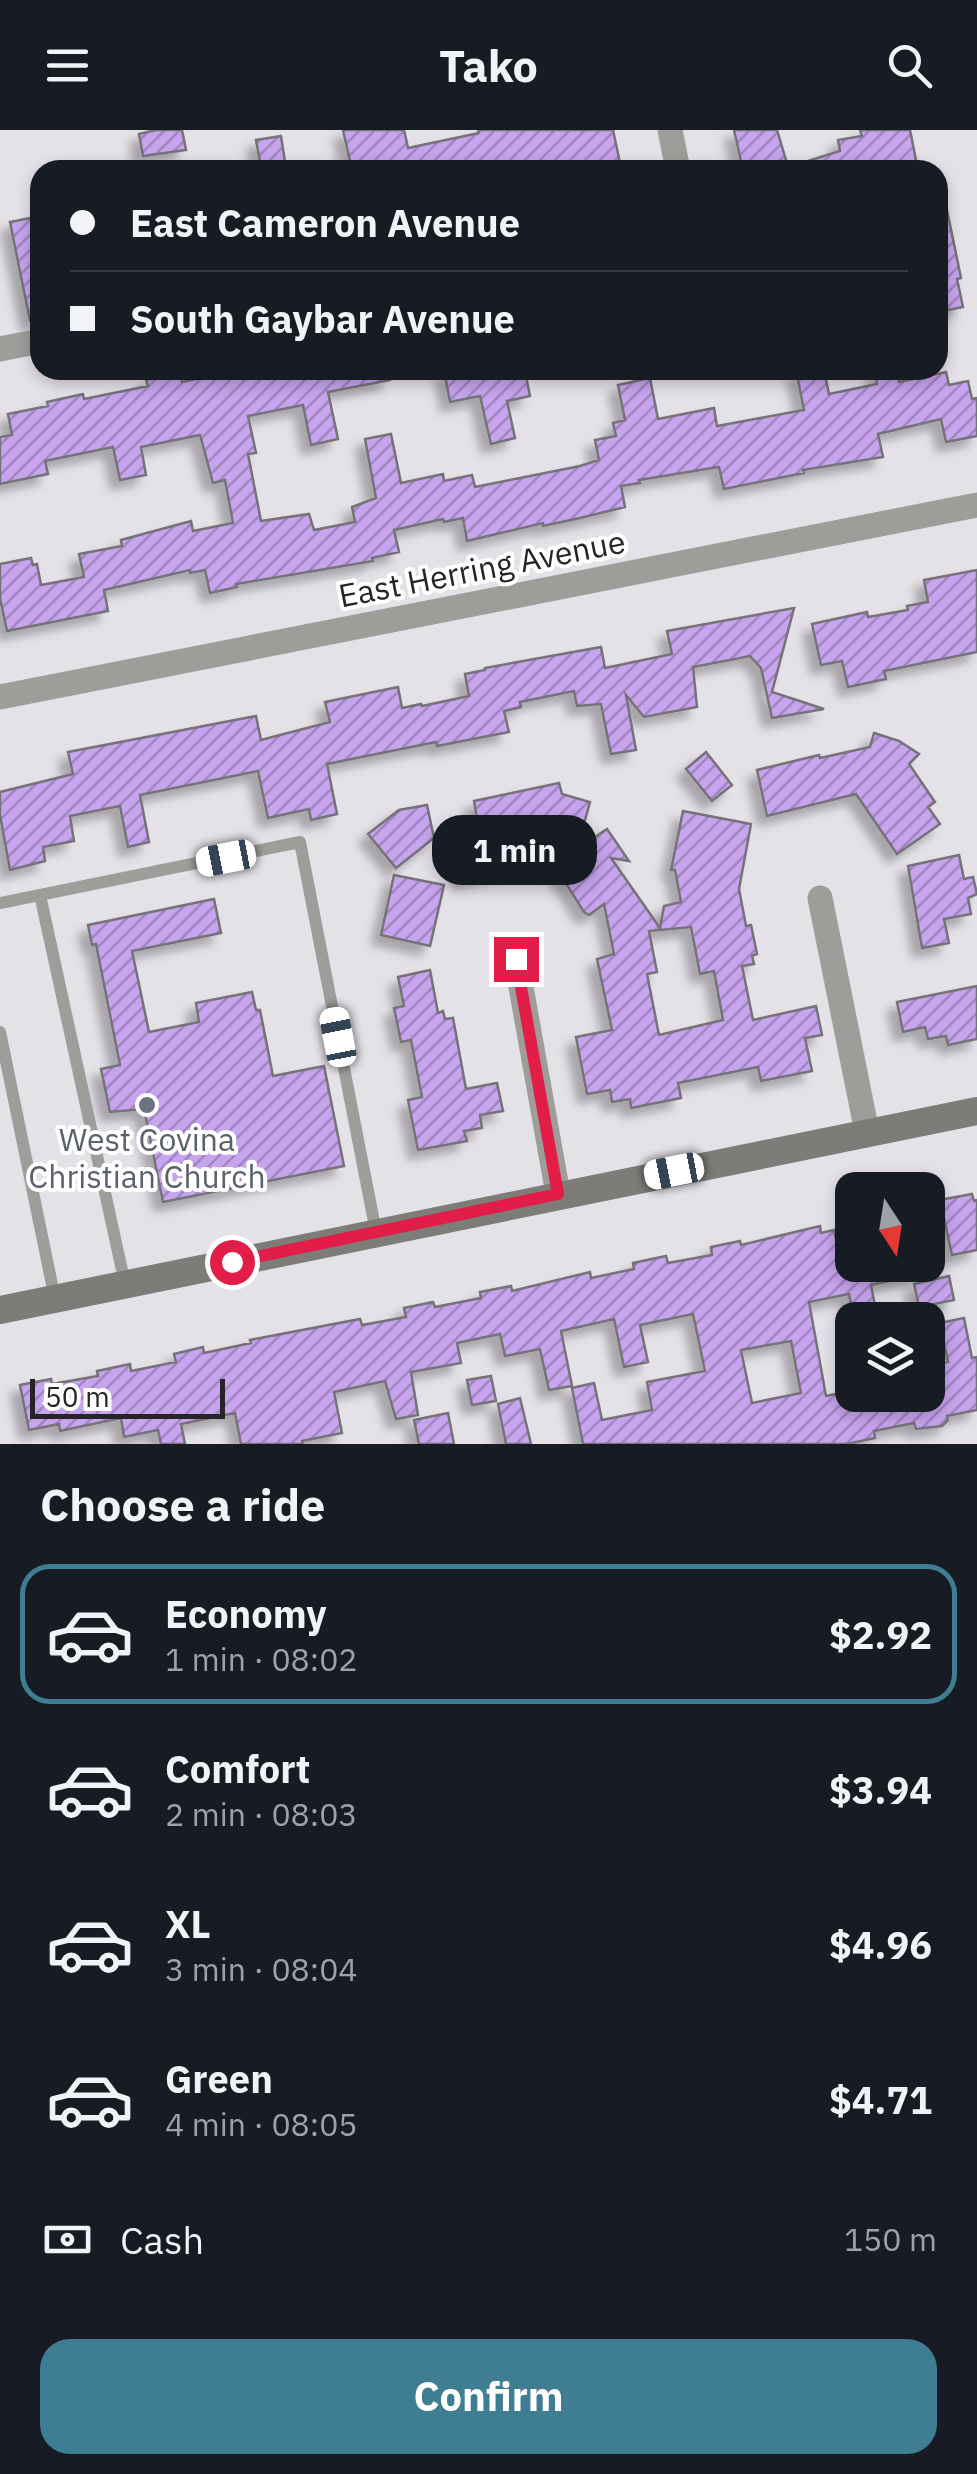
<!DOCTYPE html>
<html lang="en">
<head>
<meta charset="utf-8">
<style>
	body { margin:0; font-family:"IBM Plex Sans",sans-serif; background:#242831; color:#f1f3f6; height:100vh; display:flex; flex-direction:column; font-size:38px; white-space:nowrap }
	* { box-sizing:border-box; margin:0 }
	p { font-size:32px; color:#9ea1a6 }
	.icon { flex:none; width:55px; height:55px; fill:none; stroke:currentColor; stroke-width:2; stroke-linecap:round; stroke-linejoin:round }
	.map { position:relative; height:1314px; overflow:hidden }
	.side { display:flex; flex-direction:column; background:#171b24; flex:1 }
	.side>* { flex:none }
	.banner { position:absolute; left:30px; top:30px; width:918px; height:220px; border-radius:30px; box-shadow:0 5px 15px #0003; display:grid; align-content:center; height:220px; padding:0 40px; background:#171b24 }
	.needle { width:65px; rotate:168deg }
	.fabs { position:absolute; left:835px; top:1042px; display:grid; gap:20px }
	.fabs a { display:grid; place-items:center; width:110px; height:110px; border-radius:20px; background:#171b24; box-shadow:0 5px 15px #0003; font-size:50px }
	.scale { position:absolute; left:30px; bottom:25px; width:195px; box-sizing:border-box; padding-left:10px; border:5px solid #262427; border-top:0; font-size:28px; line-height:35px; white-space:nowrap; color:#262427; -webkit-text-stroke:8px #fff; paint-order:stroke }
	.end { position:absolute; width:45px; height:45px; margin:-22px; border:12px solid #e11d48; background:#fff; box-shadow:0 0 0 5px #fff }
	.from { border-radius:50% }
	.bubble { position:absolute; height:70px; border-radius:30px; background:#171b24; box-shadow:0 5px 15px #0003; font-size:32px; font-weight:800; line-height:70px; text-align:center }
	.car { position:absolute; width:30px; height:60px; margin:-30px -15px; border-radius:12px; box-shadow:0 0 8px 2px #0007; background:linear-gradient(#fff 24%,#345 0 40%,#fff 0 76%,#345 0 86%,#fff 0) }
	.banner b { display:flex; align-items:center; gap:35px; height:95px; font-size:38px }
	.banner b+b { border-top:2px solid #363941 }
	.banner i { width:25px; height:25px; background:#f1f3f6 }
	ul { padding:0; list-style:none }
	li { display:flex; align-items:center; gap:30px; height:140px; margin:0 20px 15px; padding:0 20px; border:5px solid transparent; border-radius:30px }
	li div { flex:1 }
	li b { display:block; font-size:38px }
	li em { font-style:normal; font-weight:800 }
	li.current { border-color:#3f7e92 }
	li>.icon { width:90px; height:90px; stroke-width:1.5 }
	h2 { padding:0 40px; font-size:45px; line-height:120px }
	.pay { display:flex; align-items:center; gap:25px; height:110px; padding:0 40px; font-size:38px }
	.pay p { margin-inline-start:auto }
	.primary-button { display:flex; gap:20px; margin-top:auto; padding:20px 40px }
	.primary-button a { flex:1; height:115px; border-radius:30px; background:#3f7e92; color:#fff; font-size:40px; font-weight:800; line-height:115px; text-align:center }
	header { display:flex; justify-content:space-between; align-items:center; height:130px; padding:0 40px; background:#171b24; font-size:45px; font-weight:800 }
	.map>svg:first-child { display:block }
	.building { fill:url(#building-hatch); stroke:#747278; stroke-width:2.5; fill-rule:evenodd; filter:url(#shadow) }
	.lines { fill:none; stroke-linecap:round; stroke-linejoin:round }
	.service { stroke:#9e9d9a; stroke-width:12 }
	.minor { stroke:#9e9d9a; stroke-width:25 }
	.secondary { stroke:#7d7c78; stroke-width:28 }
	.route { stroke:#e11d48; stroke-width:12 }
	.worship-dot { fill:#6b7280; stroke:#fff; stroke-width:4 }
	.labels { text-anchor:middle; stroke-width:8; stroke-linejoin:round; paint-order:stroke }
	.street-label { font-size:32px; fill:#262427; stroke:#fff }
	.worship-label { font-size:32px; fill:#5b616d; stroke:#fff }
</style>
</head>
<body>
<header><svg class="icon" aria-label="menu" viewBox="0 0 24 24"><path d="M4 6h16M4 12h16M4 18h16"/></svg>Tako<svg class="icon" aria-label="search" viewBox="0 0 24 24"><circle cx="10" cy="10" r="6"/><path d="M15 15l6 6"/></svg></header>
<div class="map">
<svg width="977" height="1314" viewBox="0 0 977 1314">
	<defs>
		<pattern id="building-hatch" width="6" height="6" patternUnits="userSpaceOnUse" patternTransform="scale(2.5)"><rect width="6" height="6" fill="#c7a4ee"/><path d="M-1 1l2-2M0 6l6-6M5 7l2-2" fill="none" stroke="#a185c1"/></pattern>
		<filter id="shadow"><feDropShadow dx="-9" dy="9" stdDeviation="5" flood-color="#0004"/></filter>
	</defs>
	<rect width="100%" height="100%" fill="#e4e1e7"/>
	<!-- building -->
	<g class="building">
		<polygon points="156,0 182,0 186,20 143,26 139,4"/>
		<polygon points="343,0 404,0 408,18 479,3 478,0 613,0 620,33 588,40 352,40"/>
		<polygon points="734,0 777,0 789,40 743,40"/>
		<polygon points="860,0 910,0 918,40 796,40 795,35 840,21 838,10 862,6"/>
		<polygon points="281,6 285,32 261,37 256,10"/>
		<polygon points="947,80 961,148 957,149 963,177 938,182 938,81"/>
		<polygon points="40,86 40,190 30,191 10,92"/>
		<polygon points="240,240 389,240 390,250 328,262 338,309 311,315 303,275 248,286 256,323 248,324 261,391 309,384 314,400 355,392 352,377 376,368 365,309 391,304 401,353 443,344 444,351 472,345 475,357 580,336 599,330 595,310 616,306 613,293 625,290 618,255 650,248 658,289 714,278 717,296 804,280 796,240 824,240 829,264 877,254 875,240 897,240 899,252 946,242 949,255 968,251 972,269 977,268 977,306 946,312 941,289 878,304 883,327 803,340 804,343 724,359 719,337 639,350 640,353 621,356 625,377 580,388 543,396 543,393 467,411 463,388 444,392 443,389 394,400 399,422 372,428 373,431 236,454 237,457 210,463 205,440 190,443 190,440 104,460 108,481 7,501 0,468 0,434 31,428 33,435 37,434 41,455 84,447 79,424 122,416 121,410 191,391 193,401 233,393 225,350 213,353 200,305 141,317 146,345 120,350 113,317 45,331 48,344 0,354 0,307 12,305 8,284 48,276 47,272 83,264 84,269 148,256 146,250 180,242 182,252"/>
		<polygon points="444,240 492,240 493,247 525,241 530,266 507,271 515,308 491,314 480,266 450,272"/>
		<polygon points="977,440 977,522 884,541 886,549 848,557 842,531 821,535 812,494 867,482 868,487 908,480 907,476 928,472 924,450"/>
		<polygon points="794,478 772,562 824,579 772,588 761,538 750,526 693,537 697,577 644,587 626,565 636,620 611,624 601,574 577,576 574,561 520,572 521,577 504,581 509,602 437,616 436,612 327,634 337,684 311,690 309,679 268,688 258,641 140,665 149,712 128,717 120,676 70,686 74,711 43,717 45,731 10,740 0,685 0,662 73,644 68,622 256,586 261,610 330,592 325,572 398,557 402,578 421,574 422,576 469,566 465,544 485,540 485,538 601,517 605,538 672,524 667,501"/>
		<polygon points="874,603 899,611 919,624 909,634 935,672 928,677 940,694 897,724 856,664 767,686 757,640 819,625 820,628 870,617"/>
		<polygon points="706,622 732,655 712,671 686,639"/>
		<path d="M559 653 562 664 590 672 577 719 607 699 629 731 611 728 660 798 664 776 681 772 675 740H671L683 681 751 694 739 759 746 796 751 795 757 824 752 826 754 834 742 836 753 890 816 876 822 905 805 908 812 941 761 951 758 937 678 953 681 968 631 978 630 969 612 972 610 960 587 964 576 907 612 900 597 829 614 824 604 774 589 785 584 782 550 728 462 750 451 705 478 695 474 671ZM691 797 700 844 714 841 723 890 659 905 647 844 657 842 649 801Z"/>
		<polygon points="427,675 434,708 396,738 368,704 399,680"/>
		<polygon points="959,725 964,749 973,747 977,764 968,768 971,784 944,789 949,813 922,818 908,736"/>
		<polygon points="394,745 444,755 430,816 381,805"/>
		<polygon points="214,769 221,803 132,821 149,902 199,892 196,873 252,862 256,880 260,880 273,946 324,936 344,1036 163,1072 144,979 110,982 101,939 120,935 96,814 92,815 88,795"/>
		<polygon points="430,840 438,883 443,881 445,889 453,888 466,959 497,953 503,981 480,985 482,998 464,1001 467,1011 418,1020 408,970 422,967 411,910 401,912 394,878 404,876 398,847"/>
		<polygon points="977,856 977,909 948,915 946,906 928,909 925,897 903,902 897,872"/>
		<polygon points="972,1064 974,1071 977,1070 977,1120 952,1125 940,1070"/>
		<path d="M820 1096 821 1103 834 1100 841 1135H920L921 1144 871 1155 877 1186 854 1190 849 1164 809 1172 826 1266 849 1261V1265H928V1236L948 1232 940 1193 964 1188 972 1228 977 1227V1280L947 1286 948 1290 942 1296 916 1299 914 1293 874 1301 875 1308 847 1314H583L572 1258 594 1253 602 1290 652 1280 647 1252 705 1241 693 1184 640 1195 648 1232 624 1237 614 1189 561 1201 572 1256 549 1260 540 1219 505 1226 500 1204 457 1213 461 1233 411 1242 418 1285 396 1289 385 1251 334 1262 342 1303 302 1311 303 1314H241L235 1283 181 1294 185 1314H161L158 1300 124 1307 121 1288 60 1301 59 1294 29 1300 20 1255 51 1249 52 1254 98 1246 97 1241 130 1234 131 1241 176 1232 174 1224 203 1217 204 1223 251 1213 250 1210 360 1189 362 1195 406 1187 404 1178 433 1172 435 1177 481 1168 480 1162 511 1156 512 1161 590 1142 591 1148 634 1139 633 1133 666 1126 668 1133 712 1125 711 1117 740 1111 741 1115ZM791 1211 801 1263 752 1273 741 1220Z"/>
		<polygon points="949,1146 954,1170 919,1177 914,1154"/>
		<polygon points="491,1246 496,1271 472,1275 467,1250"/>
		<polygon points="520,1268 531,1314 506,1314 498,1274"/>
		<polygon points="448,1283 454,1314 419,1314 414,1290"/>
	</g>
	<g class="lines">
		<!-- service -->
		<g class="service">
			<polyline points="40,765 125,1154"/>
			<polyline points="0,773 300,712 376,1102"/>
			<polyline points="0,902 55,1169"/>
		</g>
		<!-- minor -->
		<g class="minor">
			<polyline points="670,0 678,40"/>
			<polyline points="0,219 40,211"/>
			<polyline points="0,567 977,375"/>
			<polyline points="820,768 867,1002"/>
			<polyline points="516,829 558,1064"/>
		</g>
		<!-- secondary -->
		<polyline class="secondary" points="0,1180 977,981"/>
	</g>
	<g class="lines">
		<!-- route -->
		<polyline class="route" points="232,1132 558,1064 516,829"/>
	</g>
	<!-- markers -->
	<circle class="worship-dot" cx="147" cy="975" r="10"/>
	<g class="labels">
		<!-- street labels -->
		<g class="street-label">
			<text transform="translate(482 439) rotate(-11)" y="11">East Herring Avenue</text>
		</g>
		<!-- worship labels -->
		<g class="worship-label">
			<text x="147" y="1021">West Covina<tspan x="147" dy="37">Christian Church</tspan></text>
		</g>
	</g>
</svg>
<div class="fabs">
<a><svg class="needle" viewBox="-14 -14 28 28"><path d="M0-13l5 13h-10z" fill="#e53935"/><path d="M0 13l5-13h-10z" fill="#9ea1a6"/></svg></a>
<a><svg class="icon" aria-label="layers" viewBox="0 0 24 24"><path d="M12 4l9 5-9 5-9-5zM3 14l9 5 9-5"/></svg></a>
</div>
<div class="scale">50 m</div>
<i class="end from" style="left:232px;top:1132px"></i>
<i class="end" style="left:516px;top:829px"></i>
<div class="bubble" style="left:432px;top:685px;width:165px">1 min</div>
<i class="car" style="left:226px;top:728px;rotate:259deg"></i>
<i class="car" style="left:338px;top:907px;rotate:349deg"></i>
<i class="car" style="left:674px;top:1041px;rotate:259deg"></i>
<div class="banner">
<b><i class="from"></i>East Cameron Avenue</b>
<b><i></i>South Gaybar Avenue</b>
</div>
</div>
<section class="side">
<h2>Choose a ride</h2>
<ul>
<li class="current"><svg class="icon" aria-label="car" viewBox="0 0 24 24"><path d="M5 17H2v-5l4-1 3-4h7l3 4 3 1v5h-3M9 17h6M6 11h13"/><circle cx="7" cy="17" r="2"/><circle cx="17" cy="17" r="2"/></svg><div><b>Economy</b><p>1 min · 08:02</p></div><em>$2.92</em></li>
<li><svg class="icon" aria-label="car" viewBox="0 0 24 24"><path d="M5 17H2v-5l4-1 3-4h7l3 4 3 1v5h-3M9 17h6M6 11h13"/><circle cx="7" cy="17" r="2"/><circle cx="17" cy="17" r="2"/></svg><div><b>Comfort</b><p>2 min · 08:03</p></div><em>$3.94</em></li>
<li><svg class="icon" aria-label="car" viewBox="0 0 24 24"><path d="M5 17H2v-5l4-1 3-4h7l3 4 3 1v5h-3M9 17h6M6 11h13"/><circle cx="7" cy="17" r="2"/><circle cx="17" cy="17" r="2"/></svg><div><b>XL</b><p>3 min · 08:04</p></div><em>$4.96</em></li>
<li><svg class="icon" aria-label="car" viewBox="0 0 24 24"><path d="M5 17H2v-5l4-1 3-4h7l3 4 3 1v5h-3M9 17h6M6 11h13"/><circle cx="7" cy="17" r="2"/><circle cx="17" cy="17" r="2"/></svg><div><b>Green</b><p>4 min · 08:05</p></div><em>$4.71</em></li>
</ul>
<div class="pay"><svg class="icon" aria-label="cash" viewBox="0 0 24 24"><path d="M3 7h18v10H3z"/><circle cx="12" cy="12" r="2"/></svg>Cash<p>150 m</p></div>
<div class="primary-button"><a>Confirm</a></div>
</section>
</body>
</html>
